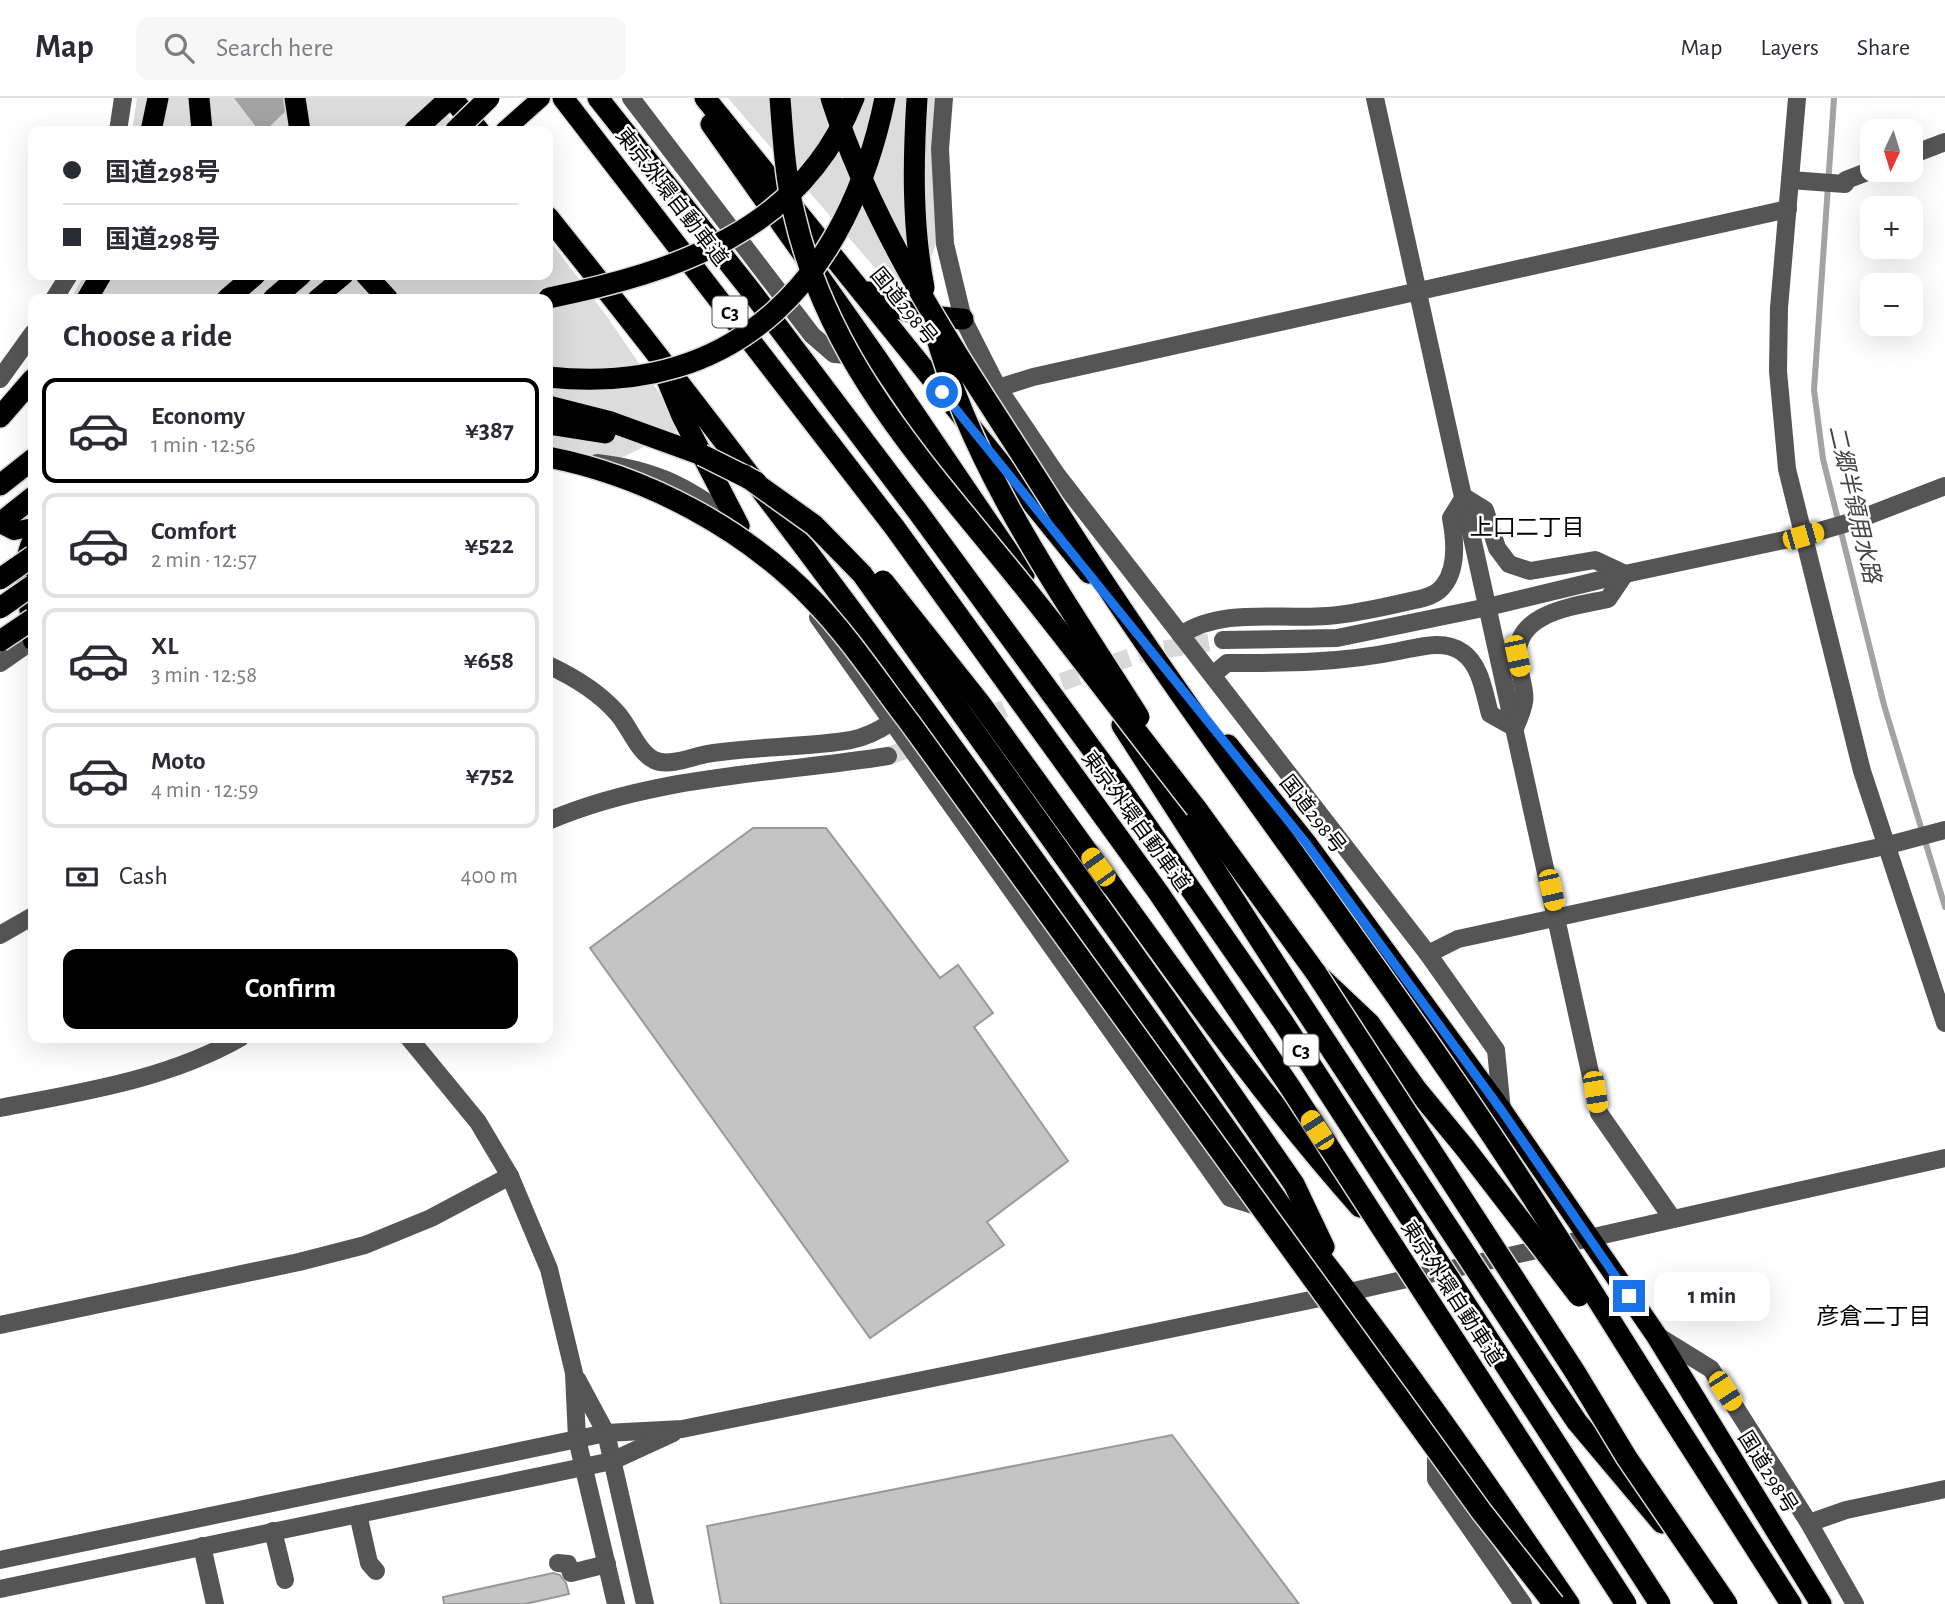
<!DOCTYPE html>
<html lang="en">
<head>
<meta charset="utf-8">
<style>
	body { margin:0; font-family:"Alegreya Sans","Noto Sans JP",sans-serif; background:#f7f7f7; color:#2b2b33; height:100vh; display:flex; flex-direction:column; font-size:26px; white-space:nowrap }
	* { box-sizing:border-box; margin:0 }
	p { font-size:23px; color:#7c7c81 }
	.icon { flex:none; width:38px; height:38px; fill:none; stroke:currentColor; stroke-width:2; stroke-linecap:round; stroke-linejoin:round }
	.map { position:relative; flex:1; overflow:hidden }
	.sheet { position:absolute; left:28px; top:196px; width:525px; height:749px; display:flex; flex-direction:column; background:#fff; border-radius:14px; box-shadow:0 7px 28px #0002 }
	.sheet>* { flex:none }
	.hud { position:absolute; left:28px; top:28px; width:525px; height:154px; border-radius:14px; box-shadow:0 7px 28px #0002; display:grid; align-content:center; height:154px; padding:0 35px; background:#fff }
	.needle { width:46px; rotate:184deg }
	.controls { position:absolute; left:1860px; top:21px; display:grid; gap:14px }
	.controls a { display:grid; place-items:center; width:63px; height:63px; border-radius:14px; background:#fff; box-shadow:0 7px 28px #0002; font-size:35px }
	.end { position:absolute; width:32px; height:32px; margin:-16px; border:9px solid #1a73e8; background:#fff; box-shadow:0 0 0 4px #fff }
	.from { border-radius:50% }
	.bubble { position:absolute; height:49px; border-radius:14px; background:#fff; box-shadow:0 7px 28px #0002; font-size:23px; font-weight:700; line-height:49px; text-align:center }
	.car { position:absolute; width:21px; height:42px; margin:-21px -10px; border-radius:9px; box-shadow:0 0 5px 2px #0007; background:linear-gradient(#f5c518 24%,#345 0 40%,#f5c518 0 76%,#345 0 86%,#f5c518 0) }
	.hud b { display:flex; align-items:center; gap:24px; height:66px; font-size:26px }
	.hud b+b { border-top:2px solid #e1e1e2 }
	.hud i { width:18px; height:18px; background:#2b2b33 }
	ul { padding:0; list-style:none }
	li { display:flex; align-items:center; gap:21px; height:105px; margin:0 14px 10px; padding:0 21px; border:4px solid #e1e1e2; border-radius:14px }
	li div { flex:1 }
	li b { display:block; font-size:26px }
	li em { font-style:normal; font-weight:700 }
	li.current { border-color:#000 }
	li>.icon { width:63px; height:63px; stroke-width:1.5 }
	h2 { padding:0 35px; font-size:32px; line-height:84px }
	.pay { display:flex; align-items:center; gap:18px; height:77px; padding:0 35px; font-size:26px }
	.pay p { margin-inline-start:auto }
	.action { display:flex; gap:14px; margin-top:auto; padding:14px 35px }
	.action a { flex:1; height:80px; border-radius:14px; background:#000; color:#fff; font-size:28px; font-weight:700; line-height:80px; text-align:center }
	header { display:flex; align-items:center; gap:42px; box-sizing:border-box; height:98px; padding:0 35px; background:#fff; border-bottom:2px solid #e1e1e2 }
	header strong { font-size:33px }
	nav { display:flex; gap:38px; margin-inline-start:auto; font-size:24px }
	.search { width:490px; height:63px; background:#f7f7f7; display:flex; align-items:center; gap:18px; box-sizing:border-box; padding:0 24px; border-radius:14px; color:#7c7c81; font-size:26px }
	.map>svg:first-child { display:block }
	.green { fill:#dcdcdc }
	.water { fill:#a3a3a3 }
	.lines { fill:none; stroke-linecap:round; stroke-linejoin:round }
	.stream { stroke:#a3a3a3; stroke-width:6 }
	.building { fill:#c4c4c4; stroke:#999; stroke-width:2 }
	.minor-tunnel { stroke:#d9d9d9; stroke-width:18; stroke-dasharray:18 9; stroke-linecap:butt }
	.major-casing { stroke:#dbdbdb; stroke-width:21 }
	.highway-casing { stroke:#dbdbdb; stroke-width:24 }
	.minor { stroke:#555; stroke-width:18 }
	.major { stroke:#000; stroke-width:18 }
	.highway { stroke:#000; stroke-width:21 }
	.highway-bridge-casing { stroke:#dbdbdb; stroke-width:24; stroke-linecap:butt }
	.highway-bridge { stroke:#000; stroke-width:21 }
	.route { stroke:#1a73e8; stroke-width:9 }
	.labels { text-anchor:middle; stroke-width:5; stroke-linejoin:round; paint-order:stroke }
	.shield { fill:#fff; stroke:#4c4c4c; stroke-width:2 }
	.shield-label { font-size:19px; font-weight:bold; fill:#000 }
	.street-label { font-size:21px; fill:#000; stroke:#fff }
	.water-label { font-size:23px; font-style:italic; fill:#444; stroke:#fff }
	.neighbourhood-label { font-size:23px; fill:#000; stroke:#fff }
</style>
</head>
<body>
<header>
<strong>Map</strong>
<div class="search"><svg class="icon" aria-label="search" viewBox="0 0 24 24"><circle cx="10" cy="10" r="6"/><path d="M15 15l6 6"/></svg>Search here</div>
<nav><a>Map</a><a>Layers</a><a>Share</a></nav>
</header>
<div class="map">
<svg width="1945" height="1506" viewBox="0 0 1945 1506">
	<rect width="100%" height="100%" fill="#fff"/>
	<!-- green -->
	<g class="green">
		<polygon points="137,0 234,0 259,33 132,33"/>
		<polygon points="291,0 433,0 461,33 265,33 292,7"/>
		<polygon points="728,0 938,0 937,143 916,199 875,170"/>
		<polygon points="548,140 608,220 683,330 617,362 548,361 548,201 71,201 84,177 548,177"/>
	</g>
	<!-- water -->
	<polygon class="water" points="234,0 291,0 292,7 265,33 259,33"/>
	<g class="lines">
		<!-- stream -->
		<polyline class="stream" points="1834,0 1814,292 1823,361 1884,607 1945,809"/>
	</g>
	<!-- building -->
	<g class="building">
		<polygon points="753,730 826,730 940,880 958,867 993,915 974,929 1068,1063 987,1124 1004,1147 870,1240 590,850"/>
		<polygon points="1172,1337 1299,1506 721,1506 707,1428"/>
		<polygon points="553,1475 560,1477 566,1485 569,1496 525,1506 444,1506 443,1499"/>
	</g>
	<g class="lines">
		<!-- minor-tunnel -->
		<polyline class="minor-tunnel" points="888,658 952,635 1059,585 1142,555 1223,542"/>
		<!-- major casing -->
		<g class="major-casing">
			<g id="major">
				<polyline points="504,33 541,0"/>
				<polyline points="316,201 345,177"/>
				<polyline points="0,426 14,433 33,429"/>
				<path d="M32 543C31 507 15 472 33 439"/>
			</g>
		</g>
		<!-- highway casing -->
		<g class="highway-casing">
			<g id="highway">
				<polyline points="199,0 202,33"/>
				<polyline points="295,0 300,33"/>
				<polyline points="452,0 479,33"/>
				<polyline points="563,0 895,430"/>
				<polyline points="598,0 751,193 918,414"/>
				<polyline points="705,0 1089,475"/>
				<polyline points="711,26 876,259 1024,477"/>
				<polyline points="151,33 158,0"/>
				<polyline points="414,33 450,0"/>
				<path d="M548 119C808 442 1049 780 1289 1119 1389 1244 1479 1374 1569 1506"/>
				<polyline points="366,177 388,201"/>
				<path d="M869 194C897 217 929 218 963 221"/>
				<polyline points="87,201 101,177"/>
				<polyline points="227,201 255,177"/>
				<polyline points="666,279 682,318 739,428"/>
				<polyline points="548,308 611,324 702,357"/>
				<polyline points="0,319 33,281"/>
				<polyline points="548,326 605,335"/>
				<polyline points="0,387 33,361"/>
				<polyline points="0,425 33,399"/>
				<polyline points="1122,627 1294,895"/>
				<polyline points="1228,647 1306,745 1502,1013 1656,1237 1821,1506"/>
				<polyline points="1196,710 1316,875 1370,926 1417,992 1465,1050"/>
				<path d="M1113 789C1192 898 1270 1008 1360 1109"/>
				<polyline points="1165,900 1294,1086 1324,1149"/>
				<polyline points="1554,1290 1577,1324 1662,1425"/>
				<polyline points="1653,1290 1791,1506"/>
			</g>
		</g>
		<!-- minor -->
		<g class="minor">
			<polyline points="631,0 812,237 834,256 861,258"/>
			<polyline points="944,0 940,51 945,146 963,221 998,290 1057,377 1428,856 1496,952 1502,1013"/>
			<polyline points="1375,0 1599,1015 1672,1120"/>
			<polyline points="1797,0 1779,210 1778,273 1787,371 1862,673 1945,925"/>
			<polyline points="118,33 123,0"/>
			<polyline points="1911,57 1945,44"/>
			<polyline points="1790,82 1845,86"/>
			<polyline points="1846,82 1872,72"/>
			<polyline points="54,201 69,177"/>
			<polyline points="0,281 33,235"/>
			<polyline points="998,290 1033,279 1788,111"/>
			<path d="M597 365C657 372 691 390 738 427"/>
			<polyline points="818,519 1230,1100 1266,1111"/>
			<path d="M1181 537C1221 509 1281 522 1327 518 1353 516 1380 510 1406 504 1419 501 1436 499 1444 487 1458 469 1455 441 1451 420L1464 399 1485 412 1497 450 1509 466 1530 473 1595 462 1625 476 1608 501C1576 508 1512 514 1518 562 1523 598 1531 594 1515 630L1490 616C1484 595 1481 567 1462 554 1444 541 1419 549 1399 553 1341 565 1286 565 1227 565L1214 576"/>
			<polyline points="1223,542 1337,540 1488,509 1625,476 1803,438 1854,423 1945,388"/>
			<polyline points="0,565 33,542"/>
			<path d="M548 567C574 579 599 594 618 616 630 630 638 654 654 662 669 669 691 659 707 656 754 648 803 650 851 642 866 639 878 633 890 625"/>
			<path d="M548 723C655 677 775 676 888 658"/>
			<polyline points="0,837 33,818"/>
			<polyline points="1428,856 1458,841 1885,748 1945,732"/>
			<polyline points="409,940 478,1024 510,1078 549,1171 574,1275 577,1341 616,1506"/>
			<path d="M0 1010C81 994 166 982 240 940"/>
			<polyline points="0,1227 299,1164 365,1147 431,1120 510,1078"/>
			<polyline points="1656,1237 1711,1271 1809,1425 1855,1506"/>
			<polyline points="577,1281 606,1335 645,1506"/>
			<polyline points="1443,1346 1436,1361 1436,1381 1523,1506"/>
			<polyline points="358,1416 369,1465 376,1473"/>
			<polyline points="1809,1425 1846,1412 1945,1391"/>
			<polyline points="273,1433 285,1482"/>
			<polyline points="202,1448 215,1506"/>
			<polyline points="0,1462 606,1335 682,1331 972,1272 1349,1194 1945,1060"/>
			<polyline points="558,1465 568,1466 571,1475 607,1466"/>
			<polyline points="0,1491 612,1363 673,1335"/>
		</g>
		<!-- major -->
		<use href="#major" class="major"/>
		<!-- highway -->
		<use href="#highway" class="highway"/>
		<!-- highway-bridge casing -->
		<g class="highway-bridge-casing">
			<g id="highway-bridge">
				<path d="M780 0C783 39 785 77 794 115 828 266 927 368 1021 485 1081 559 1137 635 1196 710"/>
				<path d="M831 0C878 146 967 270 1048 398 1171 594 1313 776 1444 967 1517 1072 1585 1182 1653 1290"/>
				<path d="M917 0C913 64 912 127 924 190"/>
				<polyline points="455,33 489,0"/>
				<path d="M549 200C676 174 803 132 854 0"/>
				<polyline points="273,201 301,177"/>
				<path d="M935 234C974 375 1062 497 1139 619"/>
				<path d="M548 279C740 300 849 176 885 0"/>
				<polyline points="702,357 756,384"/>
				<path d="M548 359C646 378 746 431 815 504 850 540 879 585 910 625L1481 1413 1554 1506"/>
				<polyline points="744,377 814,427 862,476 1165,900"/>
				<polyline points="918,414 1119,688 1283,924 1660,1506"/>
				<polyline points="895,430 1158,794 1290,989 1626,1506"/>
				<polyline points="0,481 33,458"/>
				<polyline points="883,483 980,605 1113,789"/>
				<polyline points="0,510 33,487"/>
				<polyline points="0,543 33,521"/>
				<polyline points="1316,875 1575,1274 1627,1360 1727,1506"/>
				<polyline points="1294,895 1554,1290"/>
				<polyline points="1465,1050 1579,1198"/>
			</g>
		</g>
		<!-- highway-bridge -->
		<use href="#highway-bridge" class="highway-bridge"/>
	</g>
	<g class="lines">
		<!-- route -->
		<polyline class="route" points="942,294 1306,745 1502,1013 1629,1198"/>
	</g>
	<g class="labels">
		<!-- shield labels -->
		<g class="shield">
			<rect x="712.5" y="198.5" width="35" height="31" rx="5"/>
			<rect x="1283.5" y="936.5" width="35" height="31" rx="5"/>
		</g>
		<g class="shield-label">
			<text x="730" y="221">C3</text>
			<text x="1301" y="959">C3</text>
		</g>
		<!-- street labels -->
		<g class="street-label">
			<text transform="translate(672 99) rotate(52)" y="7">東京外環自動車道</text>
			<text transform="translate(904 208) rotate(51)" y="7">国道298号</text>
			<text transform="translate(1313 716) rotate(52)" y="7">国道298号</text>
			<text transform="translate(1136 723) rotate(54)" y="7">東京外環自動車道</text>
			<text transform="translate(1452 1195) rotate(57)" y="7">東京外環自動車道</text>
			<text transform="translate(1768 1374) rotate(58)" y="7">国道298号</text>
		</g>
		<!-- water labels -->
		<g class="water-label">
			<text transform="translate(1855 406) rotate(77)" y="8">二郷半領用水路</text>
		</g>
		<!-- neighbourhood labels -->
		<g class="neighbourhood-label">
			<text x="1527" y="437">上口二丁目</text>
			<text x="1874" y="1226">彦倉二丁目</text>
		</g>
	</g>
</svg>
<div class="controls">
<a><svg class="needle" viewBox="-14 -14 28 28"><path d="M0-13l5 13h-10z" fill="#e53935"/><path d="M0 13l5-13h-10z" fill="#7c7c81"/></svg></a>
<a>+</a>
<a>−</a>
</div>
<i class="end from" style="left:942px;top:294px"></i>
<i class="end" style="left:1629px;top:1198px"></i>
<div class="bubble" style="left:1654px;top:1174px;width:116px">1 min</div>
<i class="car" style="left:1803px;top:438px;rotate:74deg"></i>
<i class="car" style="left:1517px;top:558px;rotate:168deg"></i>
<i class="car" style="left:1098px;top:769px;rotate:324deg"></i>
<i class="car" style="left:1551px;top:792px;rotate:167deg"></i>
<i class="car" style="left:1595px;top:994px;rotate:170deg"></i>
<i class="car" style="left:1317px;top:1032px;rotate:327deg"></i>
<i class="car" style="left:1725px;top:1293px;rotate:147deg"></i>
<div class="hud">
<b><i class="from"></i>国道298号</b>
<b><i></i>国道298号</b>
</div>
<section class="sheet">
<h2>Choose a ride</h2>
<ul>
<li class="current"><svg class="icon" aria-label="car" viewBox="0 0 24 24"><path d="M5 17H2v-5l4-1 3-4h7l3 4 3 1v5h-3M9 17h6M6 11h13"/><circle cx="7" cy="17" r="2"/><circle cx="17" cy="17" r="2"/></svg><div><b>Economy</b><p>1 min · 12:56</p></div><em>¥387</em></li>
<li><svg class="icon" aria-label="car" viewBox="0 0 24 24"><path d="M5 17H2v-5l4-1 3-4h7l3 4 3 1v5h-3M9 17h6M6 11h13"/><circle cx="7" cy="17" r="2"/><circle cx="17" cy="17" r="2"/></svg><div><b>Comfort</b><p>2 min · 12:57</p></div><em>¥522</em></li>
<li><svg class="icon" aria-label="car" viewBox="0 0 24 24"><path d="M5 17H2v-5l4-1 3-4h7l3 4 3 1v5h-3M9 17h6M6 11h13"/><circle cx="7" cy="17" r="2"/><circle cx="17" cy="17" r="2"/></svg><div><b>XL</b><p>3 min · 12:58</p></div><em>¥658</em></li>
<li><svg class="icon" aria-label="car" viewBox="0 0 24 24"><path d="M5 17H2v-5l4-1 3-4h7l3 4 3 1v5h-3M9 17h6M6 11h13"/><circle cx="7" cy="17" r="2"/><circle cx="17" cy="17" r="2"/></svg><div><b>Moto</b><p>4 min · 12:59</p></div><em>¥752</em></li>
</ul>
<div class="pay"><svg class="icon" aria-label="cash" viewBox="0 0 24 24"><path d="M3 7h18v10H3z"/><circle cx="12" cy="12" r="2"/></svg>Cash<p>400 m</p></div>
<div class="action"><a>Confirm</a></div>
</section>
</div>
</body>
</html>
